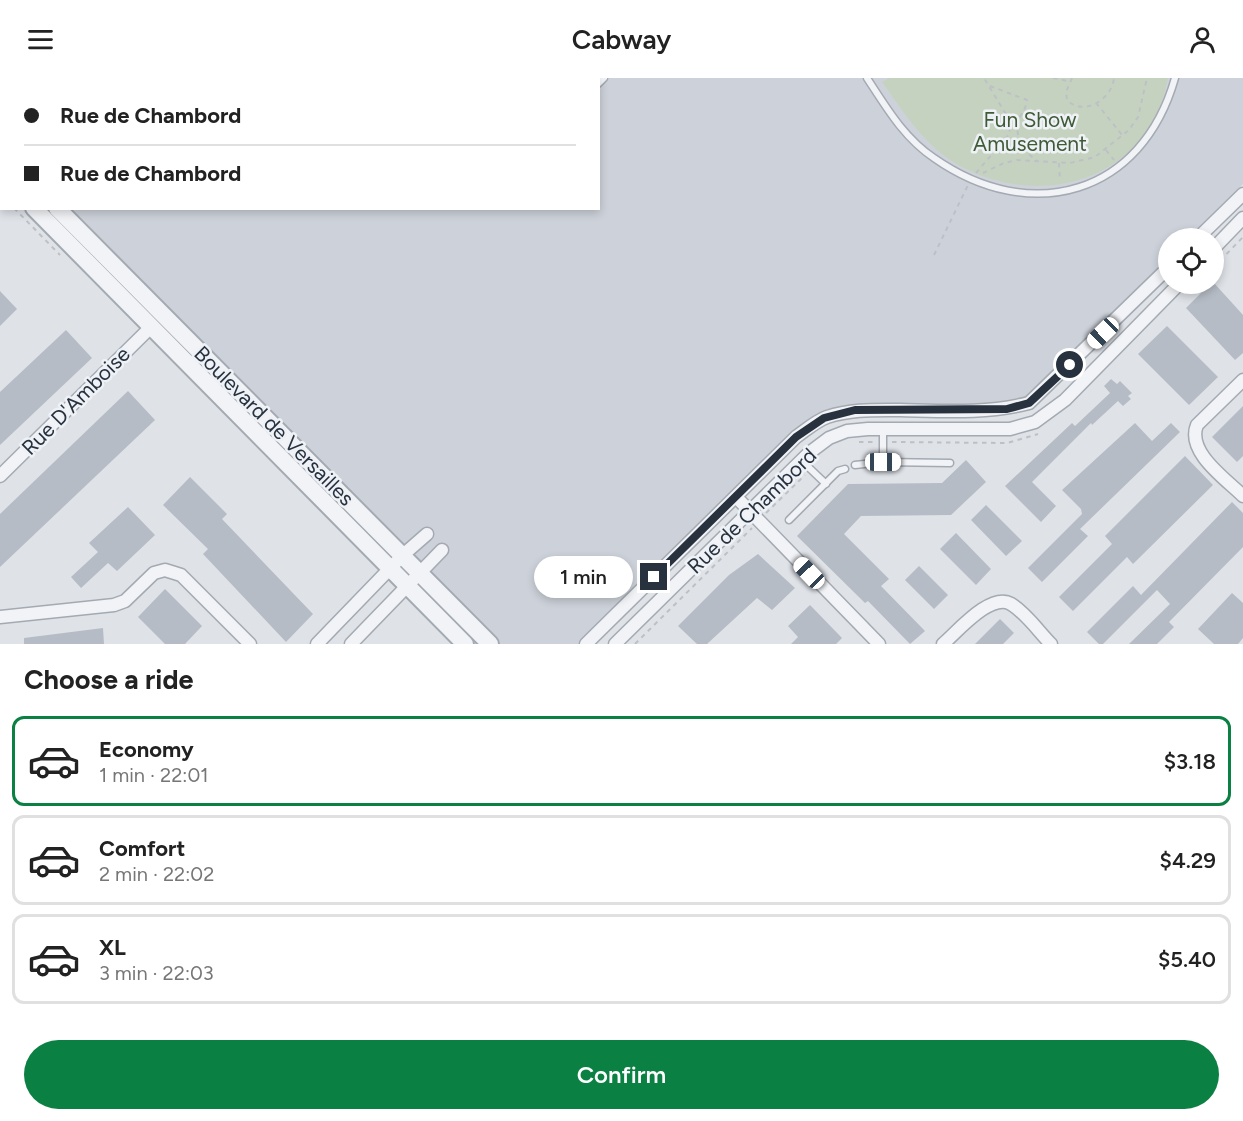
<!DOCTYPE html>
<html lang="en">
<head>
<meta charset="utf-8">
<style>
	body { margin:0; font-family:Figtree,sans-serif; background:#f2f2f2; color:#222; height:100vh; display:flex; flex-direction:column; font-size:22px; white-space:nowrap }
	* { box-sizing:border-box; margin:0 }
	p { font-size:20px; color:#767676 }
	.icon { flex:none; width:33px; height:33px; fill:none; stroke:currentColor; stroke-width:2; stroke-linecap:round; stroke-linejoin:round }
	.map { position:relative; height:566px; overflow:hidden }
	.panel { display:flex; flex-direction:column; background:#fff; flex:1 }
	.panel>* { flex:none }
	.banner { position:absolute; left:0px; top:0px; width:600px; height:132px; box-shadow:0 3px 9px #0003; display:grid; align-content:center; height:132px; padding:0 24px; background:#fff }
	.buttons { position:absolute; left:1158px; top:150px; display:grid; gap:12px }
	.buttons a { display:grid; place-items:center; width:66px; height:66px; border-radius:50%; background:#fff; box-shadow:0 3px 9px #0003; font-size:30px }
	.end { position:absolute; width:27px; height:27px; margin:-14px; border:8px solid #28323f; background:#fff; box-shadow:0 0 0 3px #fff }
	.from { border-radius:50% }
	.bubble { position:absolute; height:42px; border-radius:21px; background:#fff; box-shadow:0 3px 9px #0003; font-size:20px; font-weight:600; line-height:42px; text-align:center }
	.car { position:absolute; width:18px; height:36px; margin:-18px -9px; border-radius:8px; box-shadow:0 0 4px 2px #0007; background:linear-gradient(#fff 24%,#345 0 40%,#fff 0 76%,#345 0 86%,#fff 0) }
	.banner b { display:flex; align-items:center; gap:21px; height:57px; font-size:22px }
	.banner b+b { border-top:2px solid #e0e0e0 }
	.banner i { width:15px; height:15px; background:#222 }
	ul { padding:0; list-style:none }
	li { display:flex; align-items:center; gap:18px; height:90px; margin:0 12px 9px; padding:0 12px; border:3px solid #e0e0e0; border-radius:12px }
	li div { flex:1 }
	li b { display:block; font-size:22px }
	li em { font-style:normal; font-weight:600 }
	li.selected { border-color:#0b8043 }
	li>.icon { width:54px; height:54px; stroke-width:1.5 }
	h2 { padding:0 24px; font-size:27px; line-height:72px }
	.button { display:flex; gap:12px; margin-top:auto; padding:12px 24px }
	.button a { flex:1; height:69px; border-radius:36px; background:#0b8043; color:#fff; font-size:24px; font-weight:600; line-height:69px; text-align:center }
	header { display:flex; justify-content:space-between; align-items:center; height:78px; padding:0 24px; background:#fff; font-size:27px; font-weight:600 }
	.map>svg:first-child { display:block }
	.built { fill:#cdd2da }
	.green { fill:#c6d2c0 }
	.building { fill:#b6bcc5 }
	.lines { fill:none; stroke-linecap:round; stroke-linejoin:round }
	.service-casing { stroke:#a4aab2; stroke-width:9 }
	.minor-casing { stroke:#a4aab2; stroke-width:15 }
	.tertiary-casing { stroke:#a4aab2; stroke-width:20 }
	.path { stroke:#bdc1c6; stroke-width:2; stroke-dasharray:4.5 4.5; stroke-linecap:butt }
	.service { stroke:#f2f3f6; stroke-width:6 }
	.minor { stroke:#f2f3f6; stroke-width:12 }
	.tertiary { stroke:#f2f3f6; stroke-width:16 }
	.route { stroke:#28323f; stroke-width:8 }
	.labels { text-anchor:middle; stroke-width:5; stroke-linejoin:round; paint-order:stroke }
	.park-label { font-size:21px; fill:#3f5a36; stroke:#eef2f6 }
	.street-label { font-size:21px; fill:#28323f; stroke:#eef2f6 }
</style>
</head>
<body>
<header><svg class="icon" aria-label="menu" viewBox="0 0 24 24"><path d="M4 6h16M4 12h16M4 18h16"/></svg>Cabway<svg class="icon" aria-label="person" viewBox="0 0 24 24"><circle cx="12" cy="8" r="4"/><path d="M4 21q1-7 8-7t8 7"/></svg></header>
<div class="map">
<svg width="1243" height="566" viewBox="0 0 1243 566">
	<rect width="100%" height="100%" fill="#dfe3e8"/>
	<!-- built -->
	<polygon class="built" points="0,0 1243,0 1243,106 1238,111 1242,117 1198,160 1168,160 1168,190 1029,325 843,334 796,359 586,566 492,566 71,131 598,130 598,2 2,2 1,58"/>
	<!-- green -->
	<path class="green" d="M889 0H1168C1150 101 1043 133 960 88 924 68 905 36 882 4Z"/>
	<!-- building -->
	<g class="building">
		<polygon points="1214,205 1243,237 1243,275 1235,282 1186,230 1210,206"/>
		<polygon points="0,213 17,231 0,248"/>
		<polygon points="1167,248 1218,299 1189,327 1138,276"/>
		<polygon points="66,252 92,280 0,367 0,314"/>
		<polygon points="1111,301 1117,306 1120,303 1132,315 1128,318 1131,321 1123,328 1118,323 1092,347 1091,345 1032,404 1056,428 1041,444 1005,408 1072,345 1075,348 1110,315 1104,308"/>
		<polygon points="128,313 155,342 0,489 0,436"/>
		<polygon points="1243,328 1243,378 1237,384 1212,359"/>
		<polygon points="1135,345 1152,363 1171,345 1180,354 1080,451 1088,458 1042,504 1028,490 1082,436 1081,431 1062,412"/>
		<polygon points="1185,378 1213,407 1133,486 1127,479 1073,533 1059,519 1112,466 1105,458"/>
		<polygon points="966,382 986,404 951,437 861,438 844,456 889,501 881,508 925,553 910,566 868,523 865,525 797,458 848,406 942,405"/>
		<polygon points="190,399 227,436 222,441 313,536 286,564 203,476 208,471 163,427"/>
		<polygon points="1232,424 1243,435 1243,469 1169,544 1174,549 1157,566 1129,566 1170,526 1157,512 1103,566 1099,566 1087,554 1133,508 1141,517"/>
		<polygon points="986,427 1022,463 1006,478 971,442"/>
		<polygon points="128,429 155,457 117,493 108,485 81,510 71,499 98,474 89,465"/>
		<polygon points="956,455 991,491 976,507 940,471"/>
		<polygon points="758,476 795,510 772,532 757,520 707,566 697,566 678,548 729,497"/>
		<polygon points="919,488 948,517 934,531 905,502"/>
		<polygon points="165,511 202,548 185,566 165,566 138,539"/>
		<polygon points="1232,515 1243,525 1243,560 1238,566 1214,566 1198,551"/>
		<polygon points="810,527 842,560 836,566 791,566 798,559 788,548"/>
		<polygon points="1000,541 1014,555 1003,566 975,566"/>
		<polygon points="103,550 104,566 24,566 24,560"/>
	</g>
	<g class="lines">
		<!-- service casing -->
		<g class="service-casing">
			<g id="service">
				<path d="M867 0C886 29 904 60 934 80 1031 148 1142 117 1175 0"/>
				<polyline points="598,6 604,0"/>
				<polyline points="883,352 883,384 950,385"/>
				<polyline points="802,383 826,406"/>
				<polyline points="855,387 883,384"/>
				<polyline points="789,442 838,393 845,391"/>
			</g>
		</g>
		<!-- minor casing -->
		<g class="minor-casing">
			<g id="minor">
				<polyline points="0,118 2,117"/>
				<polyline points="1198,160 1243,116"/>
				<polyline points="1214,170 1243,140"/>
				<path d="M1243 302 1197 347C1186 374 1226 401 1243 418"/>
				<polyline points="0,398 152,248"/>
				<polyline points="736,419 879,566"/>
				<polyline points="0,539 114,527 125,523 154,495 165,492 181,497 250,566"/>
				<polyline points="317,566 403,477 427,456"/>
				<polyline points="351,566 442,472"/>
				<path d="M586 566 796 359C806 352 816 343 827 339 851 331 875 332 900 332 944 333 987 336 1029 325L1168 190"/>
				<polyline points="615,566 809,375 829,360 847,353 868,351 1010,351 1035,344 1065,322 1179,206"/>
				<path d="M943 566C958 553 991 514 1011 526 1026 535 1039 554 1051 566"/>
			</g>
		</g>
		<!-- tertiary casing -->
		<g class="tertiary-casing">
			<g id="tertiary">
				<polyline points="0,67 2,69"/>
				<polyline points="0,96 2,98"/>
				<polyline points="34,130 465,566"/>
				<polyline points="57,130 490,566"/>
			</g>
		</g>
		<!-- path -->
		<g class="path">
			<polyline points="1053,0 1068,3"/>
			<path d="M1072 0 1066 14 1067 22C1084 39 1112 21 1114 0"/>
			<path d="M990 8 1027 22C1027 30 1020 36 1018 44 1015 60 1024 75 1037 82"/>
			<polyline points="1096,25 1123,58"/>
			<polyline points="1106,72 1114,82"/>
			<polyline points="1059,85 1060,103"/>
			<polyline points="976,95 1010,55 1007,38 984,0"/>
			<polyline points="983,95 1004,85 1017,82 1070,85 1095,79 1129,52 1138,39 1147,0"/>
			<polyline points="14,130 60,177"/>
			<polyline points="934,177 968,107"/>
			<polyline points="1214,189 1243,159"/>
			<polyline points="1190,212 1196,206"/>
			<polyline points="859,364 874,364"/>
			<polyline points="892,364 1007,365 1038,356"/>
			<polyline points="766,435 805,397"/>
			<polyline points="635,566 752,450"/>
		</g>
		<!-- service -->
		<use href="#service" class="service"/>
		<!-- minor -->
		<use href="#minor" class="minor"/>
		<!-- tertiary -->
		<use href="#tertiary" class="tertiary"/>
	</g>
	<g class="lines">
		<!-- route -->
		<polyline class="route" points="654,499 796,359 824,340 855,332 1007,331 1029,325 1070,287"/>
	</g>
	<g class="labels">
		<!-- park labels -->
		<g class="park-label">
			<text x="1030" y="49">Fun Show<tspan x="1030" dy="24">Amusement</tspan></text>
		</g>
		<!-- street labels -->
		<g class="street-label">
			<text transform="translate(76 323) rotate(-45)" y="7">Rue D'Amboise</text>
			<text transform="translate(274 348) rotate(45)" y="7">Boulevard de Versailles</text>
			<text transform="translate(752 433) rotate(-44)" y="7">Rue de Chambord</text>
		</g>
	</g>
</svg>
<div class="buttons">
<a><svg class="icon" aria-label="locate" viewBox="0 0 24 24"><circle cx="12" cy="12" r="6"/><path d="M12 2v4M12 18v4M2 12h4M18 12h4"/></svg></a>
</div>
<i class="end from" style="left:1070px;top:287px"></i>
<i class="end" style="left:654px;top:499px"></i>
<div class="bubble" style="left:534px;top:478px;width:99px">1 min</div>
<i class="car" style="left:1103px;top:255px;rotate:226deg"></i>
<i class="car" style="left:883px;top:384px;rotate:90deg"></i>
<i class="car" style="left:809px;top:495px;rotate:316deg"></i>
<div class="banner">
<b><i class="from"></i>Rue de Chambord</b>
<b><i></i>Rue de Chambord</b>
</div>
</div>
<section class="panel">
<h2>Choose a ride</h2>
<ul>
<li class="selected"><svg class="icon" aria-label="car" viewBox="0 0 24 24"><path d="M5 17H2v-5l4-1 3-4h7l3 4 3 1v5h-3M9 17h6M6 11h13"/><circle cx="7" cy="17" r="2"/><circle cx="17" cy="17" r="2"/></svg><div><b>Economy</b><p>1 min · 22:01</p></div><em>$3.18</em></li>
<li><svg class="icon" aria-label="car" viewBox="0 0 24 24"><path d="M5 17H2v-5l4-1 3-4h7l3 4 3 1v5h-3M9 17h6M6 11h13"/><circle cx="7" cy="17" r="2"/><circle cx="17" cy="17" r="2"/></svg><div><b>Comfort</b><p>2 min · 22:02</p></div><em>$4.29</em></li>
<li><svg class="icon" aria-label="car" viewBox="0 0 24 24"><path d="M5 17H2v-5l4-1 3-4h7l3 4 3 1v5h-3M9 17h6M6 11h13"/><circle cx="7" cy="17" r="2"/><circle cx="17" cy="17" r="2"/></svg><div><b>XL</b><p>3 min · 22:03</p></div><em>$5.40</em></li>
</ul>
<div class="button"><a>Confirm</a></div>
</section>
</body>
</html>
